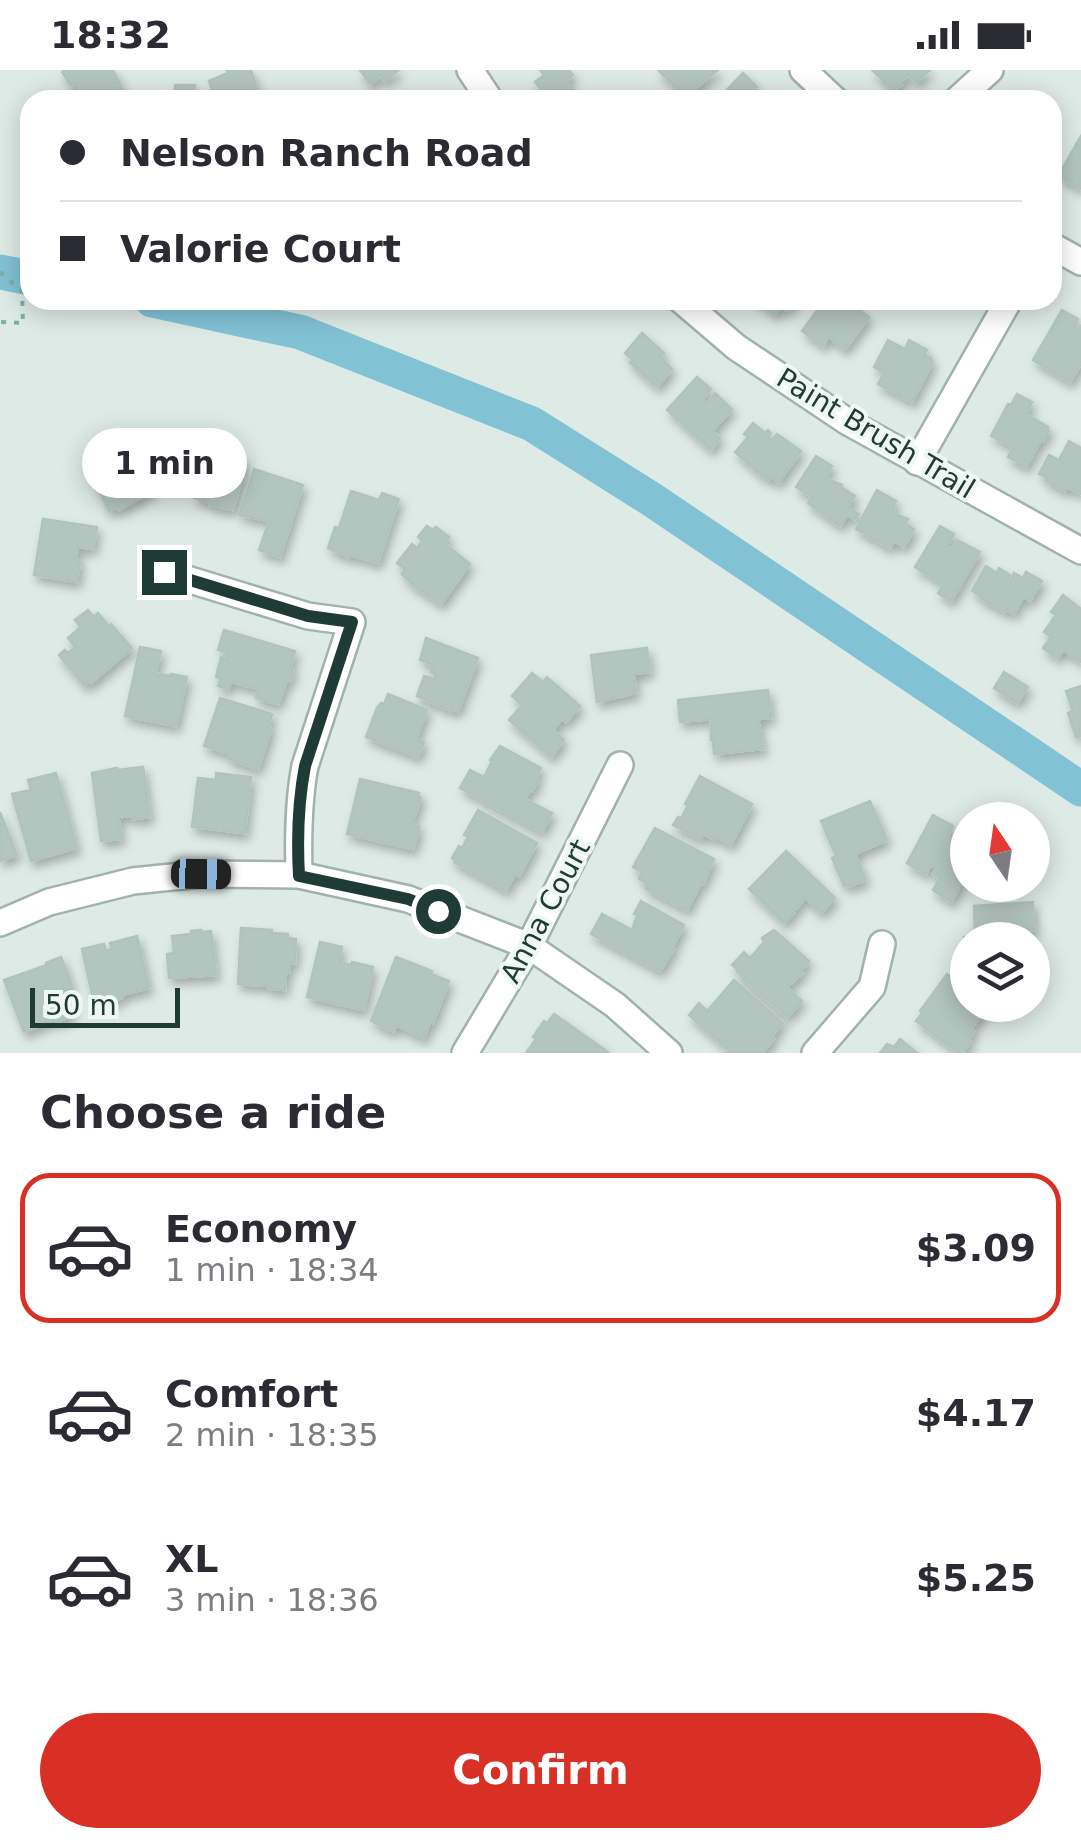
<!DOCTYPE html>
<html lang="en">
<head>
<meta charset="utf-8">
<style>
	body { margin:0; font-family:"DejaVu Sans",sans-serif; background:#f2f2f3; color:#2b2b33; height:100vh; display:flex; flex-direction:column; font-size:38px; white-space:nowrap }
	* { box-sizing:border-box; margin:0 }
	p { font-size:32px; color:#7c7c81 }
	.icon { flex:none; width:55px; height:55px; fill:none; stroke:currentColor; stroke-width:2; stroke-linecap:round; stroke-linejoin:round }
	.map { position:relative; height:983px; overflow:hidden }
	.panel { display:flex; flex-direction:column; background:#fff; flex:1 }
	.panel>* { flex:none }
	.hud { position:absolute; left:20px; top:20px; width:1042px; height:220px; border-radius:30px; box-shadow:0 5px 25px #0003; display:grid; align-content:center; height:220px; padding:0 40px; background:#fff }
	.needle { width:65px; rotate:347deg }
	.controls { position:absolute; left:950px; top:732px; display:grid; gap:20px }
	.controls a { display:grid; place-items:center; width:100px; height:100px; border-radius:50%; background:#fff; box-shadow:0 5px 25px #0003; font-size:50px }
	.scale { position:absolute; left:30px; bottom:25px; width:150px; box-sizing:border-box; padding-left:10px; border:5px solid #1e3b35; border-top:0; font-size:28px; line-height:35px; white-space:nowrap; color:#1e3b35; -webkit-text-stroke:8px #eef7f3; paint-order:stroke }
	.end { position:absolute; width:45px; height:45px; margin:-22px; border:12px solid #1e3b35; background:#fff; box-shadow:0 0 0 5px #fff }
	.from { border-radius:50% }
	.bubble { position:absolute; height:70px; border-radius:35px; background:#fff; box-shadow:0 5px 25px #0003; font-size:32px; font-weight:700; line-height:70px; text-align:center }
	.car { position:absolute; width:30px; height:60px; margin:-30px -15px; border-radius:12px; box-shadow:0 0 8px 2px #0007; background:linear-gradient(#222 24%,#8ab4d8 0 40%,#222 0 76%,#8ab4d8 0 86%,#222 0) }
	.hud b { display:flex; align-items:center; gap:35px; height:95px; font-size:38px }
	.hud b+b { border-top:2px solid #e1e1e2 }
	.hud i { width:25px; height:25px; background:#2b2b33 }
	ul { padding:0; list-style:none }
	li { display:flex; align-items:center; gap:30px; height:150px; margin:0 20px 15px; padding:0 20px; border:5px solid transparent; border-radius:30px }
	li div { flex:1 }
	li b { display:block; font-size:38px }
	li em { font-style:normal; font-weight:700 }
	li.selected { border-color:#d93025 }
	li>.icon { width:90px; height:90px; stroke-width:1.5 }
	h2 { padding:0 40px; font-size:45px; line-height:120px }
	.action { display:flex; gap:20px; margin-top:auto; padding:20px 40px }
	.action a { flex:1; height:115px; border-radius:60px; background:#d93025; color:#fff; font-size:40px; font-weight:700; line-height:115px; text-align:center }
	.status { display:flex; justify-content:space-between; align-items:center; height:70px; padding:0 50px; background:#fff; direction:ltr }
	.status svg { height:28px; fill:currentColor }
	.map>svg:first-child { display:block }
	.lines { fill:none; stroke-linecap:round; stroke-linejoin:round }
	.river { stroke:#81c2d4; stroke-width:35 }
	.building { fill:#b3c5bf; stroke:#b0c4bd; stroke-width:2.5; filter:url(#shadow) }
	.minor-casing { stroke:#a1b2ad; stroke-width:30 }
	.path { stroke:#7cb0a3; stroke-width:4; stroke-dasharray:5 8; stroke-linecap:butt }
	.minor { stroke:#fff; stroke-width:25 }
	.route { stroke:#1e3b35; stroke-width:12 }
	.labels { text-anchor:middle; stroke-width:8; stroke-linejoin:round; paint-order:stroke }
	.street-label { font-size:28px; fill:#1e3b35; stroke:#eef7f3 }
</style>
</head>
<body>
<div class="status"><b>18:32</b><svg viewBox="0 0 49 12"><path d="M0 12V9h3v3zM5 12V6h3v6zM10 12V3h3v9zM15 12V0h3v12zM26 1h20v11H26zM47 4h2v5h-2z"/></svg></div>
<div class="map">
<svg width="1081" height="983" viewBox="0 0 1081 983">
	<defs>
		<filter id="shadow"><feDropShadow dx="3.5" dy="6" stdDeviation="5" flood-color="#0004"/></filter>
	</defs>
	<rect width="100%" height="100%" fill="#deeae6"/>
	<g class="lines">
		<!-- river -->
		<g class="river">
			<polyline points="0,202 30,208"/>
			<polyline points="152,230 300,262 532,354 651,429 1081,719"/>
		</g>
	</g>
	<!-- building -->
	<g class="building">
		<polygon points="65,0 113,0 122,19 104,30 79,30 84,27 76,13 71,16 62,2"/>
		<polygon points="227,0 251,0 259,27 255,30 215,30 209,11 228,3"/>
		<polygon points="360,0 399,0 385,11 381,5 370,14"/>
		<polygon points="540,0 569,0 573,5 565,11 573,20 559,30 553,30 548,23 545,25 535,12 544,5"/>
		<polygon points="658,0 718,0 685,27"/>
		<polygon points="872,0 930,0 916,13 908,4 901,11 902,15 893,20"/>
		<polygon points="743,3 757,17 747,28 752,25 758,30 717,30"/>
		<rect x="175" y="15" width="20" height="15"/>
		<polygon points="1081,66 1081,119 1058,106"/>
		<polygon points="754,230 795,230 787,240 781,236 775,244 765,237 767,234 762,231 759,234"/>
		<polygon points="835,230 846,230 869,247 847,277 846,275 843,279 829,266 823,276 802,261 824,231 831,236"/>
		<polygon points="1062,240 1078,249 1074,257 1079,259 1081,256 1081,294 1070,312 1033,290"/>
		<polygon points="642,263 664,283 660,287 672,299 657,317 630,293 633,290 625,283"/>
		<polygon points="888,270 905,279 909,270 927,280 924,285 931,288 932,293 912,332 878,314 884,303 874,297"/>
		<polygon points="697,307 711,319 702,331 705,334 715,323 732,339 712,361 720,368 711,380 667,340"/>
		<polygon points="1017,324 1032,332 1026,344 1048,357 1047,359 1049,361 1043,371 1041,370 1026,397 1008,387 1013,377 991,366 1008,334 1011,335"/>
		<polygon points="753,353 765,363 768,360 771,363 768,367 772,370 777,364 801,381 778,413 771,406 769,409 765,408 735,382 748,367 744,364"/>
		<polygon points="1069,371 1081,378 1081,424 1067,417 1065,421 1046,411 1047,408 1039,404 1049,385 1059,390"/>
		<polygon points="127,377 133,388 137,386 153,421 119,440 118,437 109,441 93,407 120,394 115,383"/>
		<polygon points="190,381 230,392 233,386 245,389 243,396 245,397 233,440 210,435 211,433 194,428 200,408 184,403"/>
		<polygon points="816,386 832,396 825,408 842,415 841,417 855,426 848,437 859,444 855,449 847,445 840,456 808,433 812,427 796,417"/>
		<polygon points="254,399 303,415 280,487 259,480 269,451 239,445"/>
		<polygon points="877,420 896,431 892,439 894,440 892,443 908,449 905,454 914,459 904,477 894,471 890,478 856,459"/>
		<polygon points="351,421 379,430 382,423 399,429 378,493 350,485 349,487 328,478 335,457 339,458"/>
		<polygon points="43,449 97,457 93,479 78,477 76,490 80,491 77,512 34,505"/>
		<polygon points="427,456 433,460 436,457 449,467 444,473 470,494 441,534 414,516 402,504 405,499 397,493 412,474 417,478 422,471 418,467"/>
		<polygon points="940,456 954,464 947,476 952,479 957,470 980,482 951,531 938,523 944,514 915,497"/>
		<polygon points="986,496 997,503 999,498 1010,505 1008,508 1011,510 1014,503 1023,508 1026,502 1042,511 1030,531 1023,527 1014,544 1006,539 1005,542 980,528 981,526 972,521"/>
		<polygon points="1063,525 1081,539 1081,592 1064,580 1057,588 1043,578 1051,567 1044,562 1056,545 1051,542"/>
		<polygon points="88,540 94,547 98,543 109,556 111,554 132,578 91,613 90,611 84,615 59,585 65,580 68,583 75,577 68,568 81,557 75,550"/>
		<polygon points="224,560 295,581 290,600 293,601 290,611 287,610 278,634 256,628 258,619 231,612 228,619 218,616 221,608 216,607 221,587 227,589 229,583 218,580"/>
		<polygon points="426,568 478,588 458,641 452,639 451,641 417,626 424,606 434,609 436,604 431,602 433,595 420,590"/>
		<polygon points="140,577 161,581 155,606 159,607 159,604 171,606 171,604 187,607 176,656 125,646"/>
		<polygon points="647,578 650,602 634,604 636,623 597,632 591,585"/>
		<polygon points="1004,602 1028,617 1017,633 994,618"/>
		<polygon points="532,603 543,612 547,607 580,636 566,652 562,649 553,660 564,670 551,687 509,650 522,635 512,626"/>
		<polygon points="1081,616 1081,666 1076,667 1068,643 1073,641 1066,621"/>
		<polygon points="768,620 771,648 758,649 763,679 714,684 713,670 711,670 711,649 680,652 678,630"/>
		<polygon points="388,624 427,640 416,669 424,672 418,687 366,667 377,638 381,633 384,634"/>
		<polygon points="220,628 272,644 268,658 271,659 258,699 228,689 230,684 204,676"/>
		<polygon points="500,676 541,698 535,710 538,711 532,721 530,720 525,729 552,743 542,762 460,718 470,700 484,707 492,691 490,690"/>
		<polygon points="143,697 150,747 134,749 133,743 132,746 122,747 121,743 118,744 121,769 101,771 92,703 117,698 118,700"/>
		<polygon points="56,703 77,778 31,791 12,724 31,720 28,710"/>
		<polygon points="216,703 251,707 245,763 192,757 198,708 216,710"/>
		<polygon points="700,706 752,734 731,775 715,766 714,769 703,764 701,769 673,755 678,747 681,748 688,735 685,734"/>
		<polygon points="360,709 419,723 418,726 421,727 412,754 419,756 419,760 413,779 347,764"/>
		<polygon points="870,731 887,770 855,784 866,810 850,816 849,814 844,816 832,788 836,786 821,751"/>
		<polygon points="478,740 537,773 519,806 515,804 506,821 454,792 455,790 452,788 459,776 462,778 468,767 464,765"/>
		<polygon points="0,742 17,785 0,791"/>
		<polygon points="933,745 953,756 947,767 968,777 968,802 951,832 933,820 940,807 933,804 936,798 931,795 926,804 907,793"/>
		<polygon points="655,758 714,789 703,814 701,813 687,840 645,818 648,813 639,809 642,802 633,797"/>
		<polygon points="786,781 835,828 821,843 804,826 801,829 803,831 796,839 793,837 791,839 794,843 784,853 749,819"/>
		<polygon points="641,831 684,855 672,878 674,879 660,901 591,864 602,844 632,860 636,848 640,847 634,844"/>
		<polygon points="1033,832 1034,860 1028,860 1028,870 968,870 966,898 964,867 975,867 974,836"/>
		<polygon points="241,858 272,860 271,863 288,864 288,868 296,869 295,893 290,893 289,902 286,902 285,920 270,919 270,916 238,914"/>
		<polygon points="201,860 201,862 211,861 216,905 169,908 167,884 174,883 172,866 191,864 191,861"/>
		<polygon points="774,860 809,891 800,901 803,903 787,917 802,931 787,947 737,902 738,900 732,895 744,882 750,888 764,872 762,868"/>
		<polygon points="137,866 149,918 121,925 122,928 112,931 113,933 95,937 82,879 104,874 106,881 112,879 110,873"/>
		<polygon points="320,872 342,877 338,892 351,895 352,892 373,897 364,940 307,927"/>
		<polygon points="61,887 72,916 63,919 73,945 57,952 56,949 24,962 4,910 47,895 46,893"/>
		<polygon points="396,887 432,901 431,904 449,911 433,953 430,952 424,968 396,955 394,961 389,960 371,951"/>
		<polygon points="947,904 968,920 968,935 989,935 971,959 974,961 968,970 971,972 962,983 959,983 916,951 922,943 920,941"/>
		<polygon points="734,910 783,953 771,967 774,969 762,983 732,983 689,945 699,933 707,941"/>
		<polygon points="554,944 608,982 607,983 526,983 536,969 533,967 544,951 547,953"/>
		<polygon points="900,969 917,983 880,983 887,974 894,977"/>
	</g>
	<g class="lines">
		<!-- minor casing -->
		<g class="minor-casing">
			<g id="minor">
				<polyline points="470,0 490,30"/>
				<polyline points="803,0 835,30"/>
				<polyline points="957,30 990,0"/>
				<polyline points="1052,176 1081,192"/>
				<polyline points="681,230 736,277 848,352 1081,481"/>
				<polyline points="917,392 1009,230"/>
				<path d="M164 502 308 546 352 552 305 696C298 732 298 769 299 805"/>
				<polyline points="0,853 49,832 133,811 201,804 299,805 408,829 529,876 615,935 669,983"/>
				<polyline points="465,983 529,876 620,695"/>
				<polyline points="815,983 872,917 882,874"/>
			</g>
		</g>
		<!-- path -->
		<polyline class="path" points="0,202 22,221 23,253 0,252"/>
		<!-- minor -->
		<use href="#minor" class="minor"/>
	</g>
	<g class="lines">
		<!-- route -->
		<path class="route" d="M164 502 308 546 352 552 305 696C298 732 297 769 299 806L408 829 438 841"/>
	</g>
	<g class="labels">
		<!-- street labels -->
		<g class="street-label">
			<text transform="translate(876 363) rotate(31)" y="10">Paint Brush Trail</text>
			<text transform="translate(545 841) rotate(-62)" y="10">Anna Court</text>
		</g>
	</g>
</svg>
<div class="controls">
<a><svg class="needle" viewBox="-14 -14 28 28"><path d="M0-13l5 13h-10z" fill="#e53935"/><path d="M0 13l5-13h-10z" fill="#7c7c81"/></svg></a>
<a><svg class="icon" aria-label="layers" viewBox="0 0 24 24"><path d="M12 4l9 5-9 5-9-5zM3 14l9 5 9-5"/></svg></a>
</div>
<div class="scale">50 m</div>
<i class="end from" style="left:438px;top:841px"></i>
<i class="end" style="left:164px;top:502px"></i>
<div class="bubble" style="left:82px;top:358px;width:165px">1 min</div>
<i class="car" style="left:201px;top:804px;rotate:91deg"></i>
<div class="hud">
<b><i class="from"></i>Nelson Ranch Road</b>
<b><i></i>Valorie Court</b>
</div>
</div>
<section class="panel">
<h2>Choose a ride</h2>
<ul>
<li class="selected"><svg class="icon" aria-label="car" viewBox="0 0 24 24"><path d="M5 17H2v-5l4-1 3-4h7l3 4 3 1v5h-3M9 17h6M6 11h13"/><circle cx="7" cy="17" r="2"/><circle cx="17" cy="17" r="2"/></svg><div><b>Economy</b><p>1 min · 18:34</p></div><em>$3.09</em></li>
<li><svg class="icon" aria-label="car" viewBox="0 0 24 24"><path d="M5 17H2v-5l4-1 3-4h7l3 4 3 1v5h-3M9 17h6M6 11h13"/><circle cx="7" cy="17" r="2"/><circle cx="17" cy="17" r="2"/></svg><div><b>Comfort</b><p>2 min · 18:35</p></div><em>$4.17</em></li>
<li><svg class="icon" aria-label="car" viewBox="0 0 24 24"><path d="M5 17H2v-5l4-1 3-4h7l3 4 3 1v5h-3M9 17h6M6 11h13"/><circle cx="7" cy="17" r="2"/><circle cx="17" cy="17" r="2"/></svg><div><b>XL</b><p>3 min · 18:36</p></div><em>$5.25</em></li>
</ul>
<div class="action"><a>Confirm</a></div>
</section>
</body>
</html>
